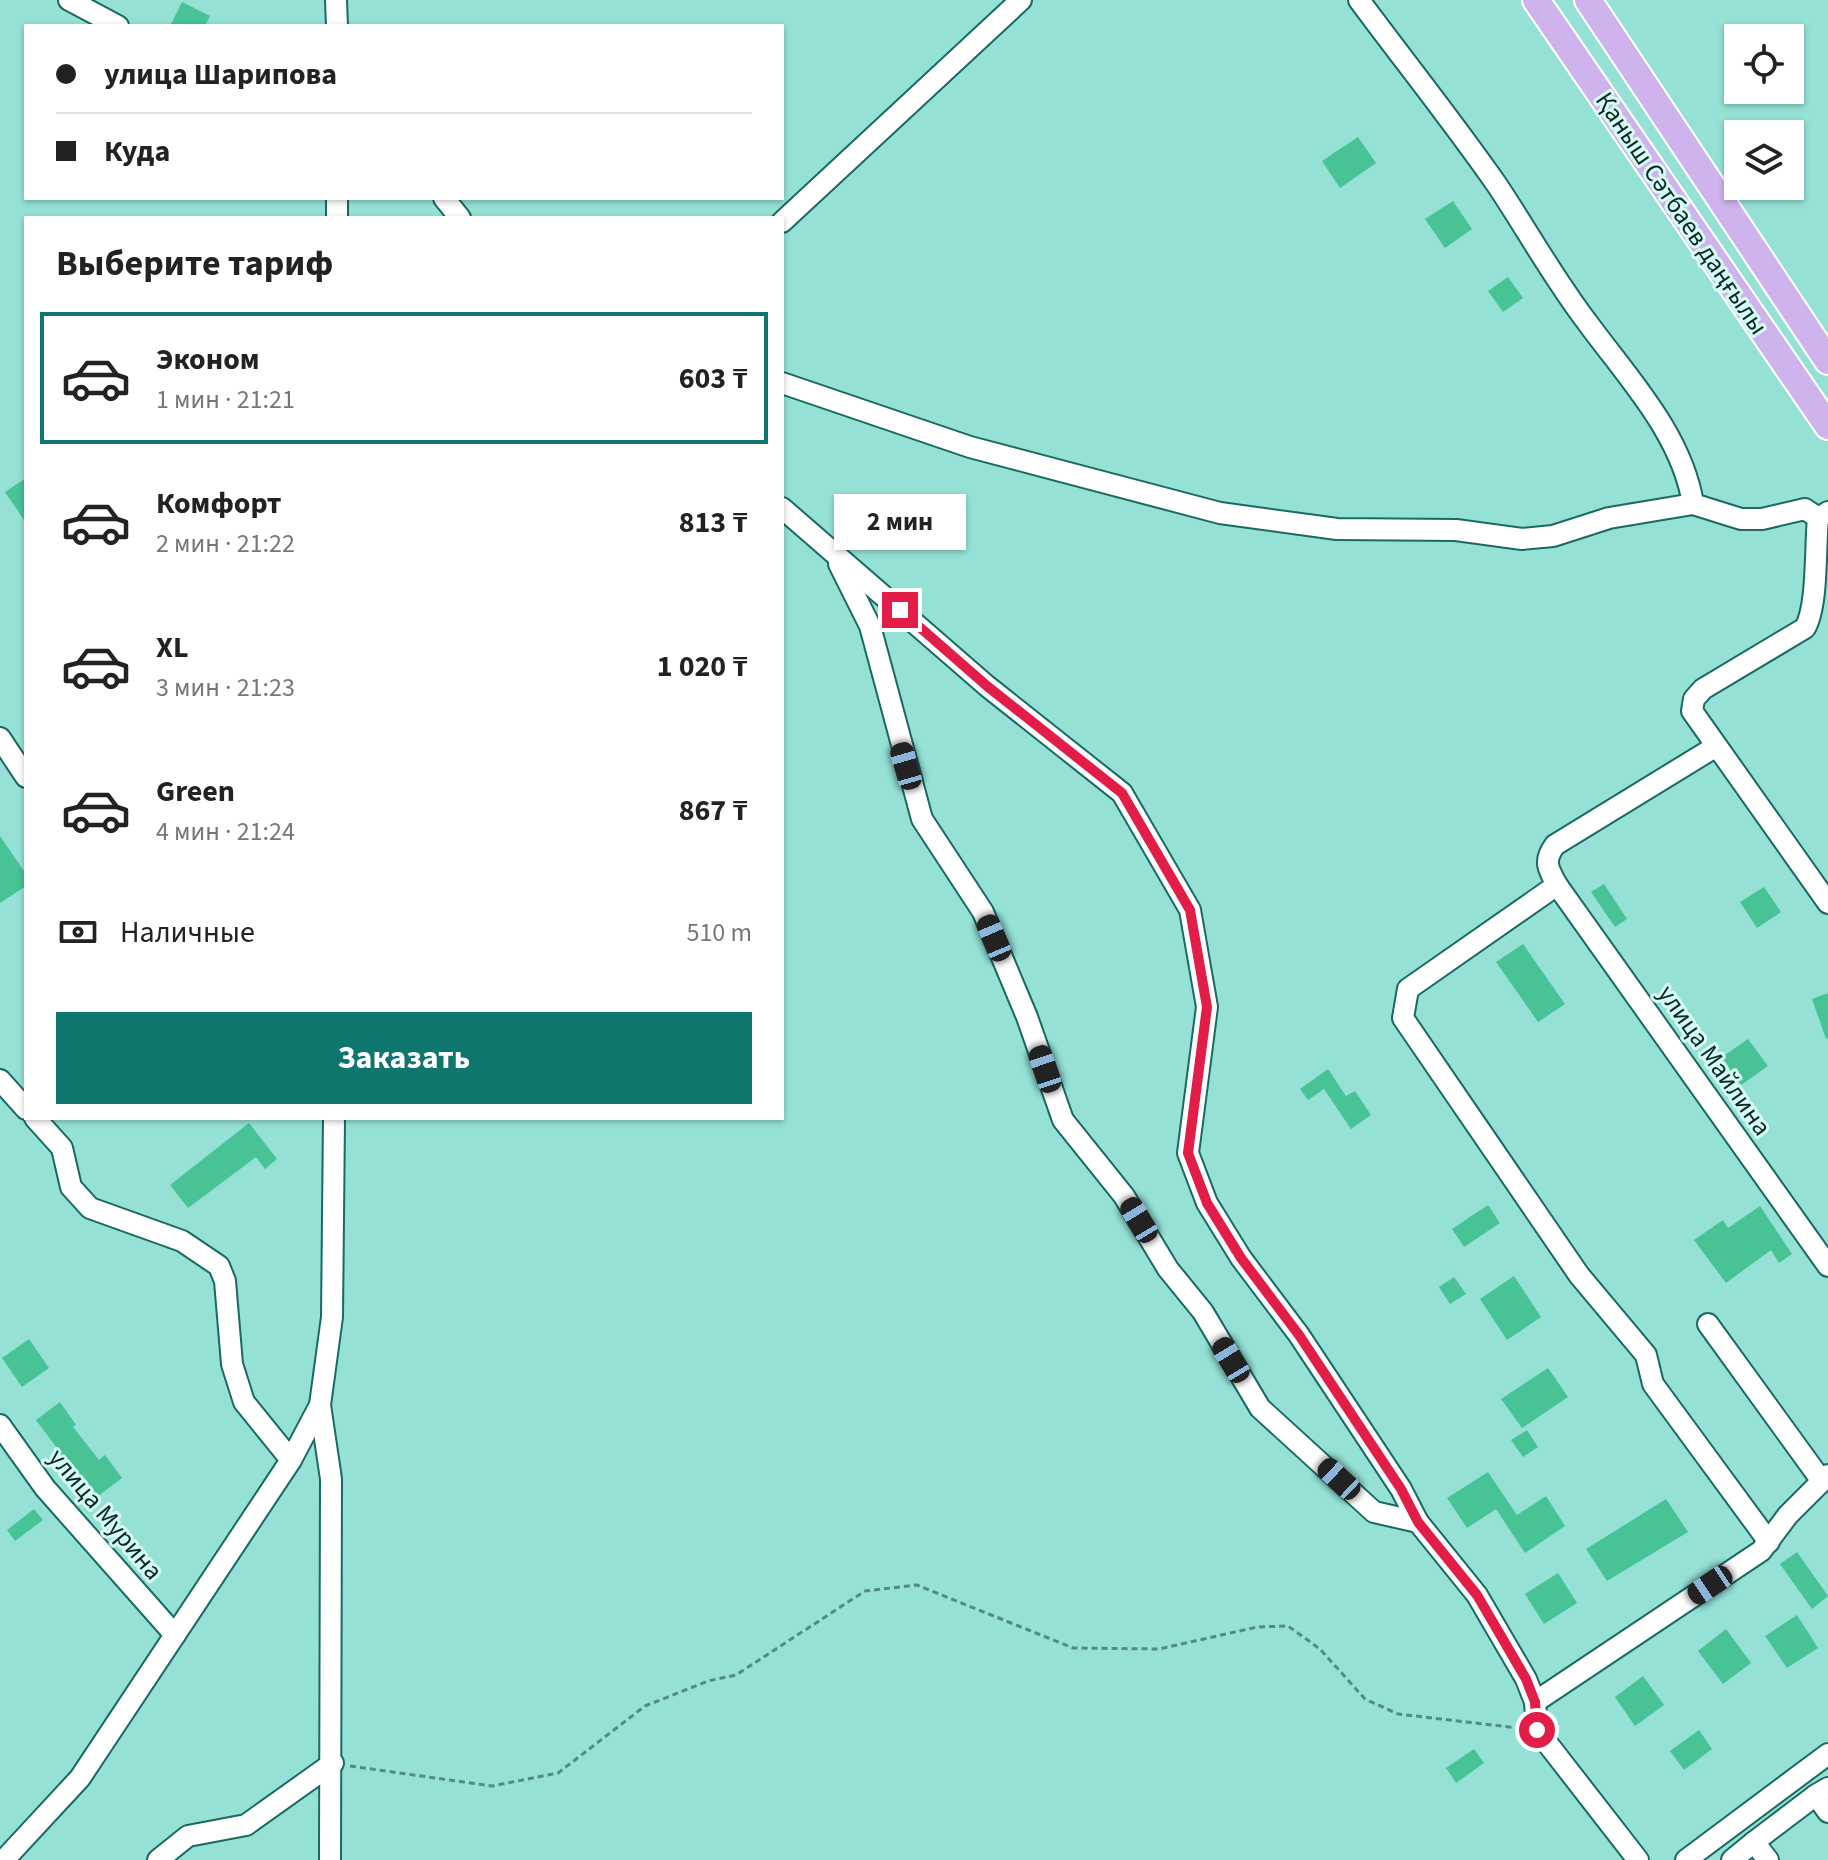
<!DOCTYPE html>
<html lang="ru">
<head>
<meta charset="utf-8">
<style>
	body { margin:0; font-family:"Source Sans 3",sans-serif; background:#f2f2f2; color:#222; height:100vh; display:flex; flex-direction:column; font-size:30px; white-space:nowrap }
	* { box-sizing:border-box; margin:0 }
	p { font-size:26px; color:#767676 }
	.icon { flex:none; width:44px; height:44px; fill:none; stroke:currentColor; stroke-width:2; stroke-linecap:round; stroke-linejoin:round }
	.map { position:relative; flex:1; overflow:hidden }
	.details { position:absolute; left:24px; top:216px; width:760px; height:904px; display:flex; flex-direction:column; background:#fff; border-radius:0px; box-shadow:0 2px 6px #0004 }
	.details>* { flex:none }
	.top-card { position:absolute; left:24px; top:24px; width:760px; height:176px; border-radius:0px; box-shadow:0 2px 6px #0004; display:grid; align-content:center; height:176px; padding:0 32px; background:#fff }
	.fabs { position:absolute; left:1724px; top:24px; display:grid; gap:16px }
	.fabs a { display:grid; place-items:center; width:80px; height:80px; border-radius:0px; background:#fff; box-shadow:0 2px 6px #0004; font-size:40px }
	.end { position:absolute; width:36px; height:36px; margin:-18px; border:10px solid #e11d48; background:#fff; box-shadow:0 0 0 4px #fff }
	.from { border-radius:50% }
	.bubble { position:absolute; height:56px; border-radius:0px; background:#fff; box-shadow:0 2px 6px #0004; font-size:26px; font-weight:700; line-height:56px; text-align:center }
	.car { position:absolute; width:24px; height:48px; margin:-24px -12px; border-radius:10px; box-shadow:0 0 6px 2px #0007; background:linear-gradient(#222 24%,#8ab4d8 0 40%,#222 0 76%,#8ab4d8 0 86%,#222 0) }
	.top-card b { display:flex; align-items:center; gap:28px; height:76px; font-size:30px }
	.top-card b+b { border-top:2px solid #e0e0e0 }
	.top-card i { width:20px; height:20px; background:#222 }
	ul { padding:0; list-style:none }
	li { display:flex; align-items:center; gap:24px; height:132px; margin:0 16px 12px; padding:0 16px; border:4px solid transparent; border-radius:0px }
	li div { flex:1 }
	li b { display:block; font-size:30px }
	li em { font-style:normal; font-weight:700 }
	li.on { border-color:#0f766e }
	li>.icon { width:72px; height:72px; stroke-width:1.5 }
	h2 { padding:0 32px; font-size:36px; line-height:96px }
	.pay { display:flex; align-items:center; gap:20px; height:88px; padding:0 32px; font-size:30px }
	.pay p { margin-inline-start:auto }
	.primary-button { display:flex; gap:16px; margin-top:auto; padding:16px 32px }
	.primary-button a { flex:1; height:92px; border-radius:0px; background:#0f766e; color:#fff; font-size:32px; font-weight:700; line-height:92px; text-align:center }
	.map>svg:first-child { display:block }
	.building { fill:#47c395 }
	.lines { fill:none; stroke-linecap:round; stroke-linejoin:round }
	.minor-casing { stroke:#186a62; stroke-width:24 }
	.major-casing { stroke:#fff; stroke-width:30 }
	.path { stroke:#538a83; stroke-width:3; stroke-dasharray:6 4; stroke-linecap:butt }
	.minor { stroke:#fff; stroke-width:20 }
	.major { stroke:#ceb3ec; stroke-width:26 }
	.route { stroke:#e11d48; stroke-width:10 }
	.labels { text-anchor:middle; stroke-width:6; stroke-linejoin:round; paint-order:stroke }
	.street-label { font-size:26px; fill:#082925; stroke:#d6faf4 }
</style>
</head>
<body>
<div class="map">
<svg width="1828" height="1860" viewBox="0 0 1828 1860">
	<rect width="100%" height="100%" fill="#95e1d6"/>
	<!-- building -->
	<g class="building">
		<polygon points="182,2 210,16 205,26 170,26"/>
		<polygon points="1358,137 1376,163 1340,188 1322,161"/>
		<polygon points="1453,201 1472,229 1445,248 1425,219"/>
		<polygon points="1508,277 1523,298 1503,312 1488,291"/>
		<polygon points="26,478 26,523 5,492"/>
		<polygon points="0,836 26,874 26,886 0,903"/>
		<polygon points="1604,884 1627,919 1615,927 1591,892"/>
		<polygon points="1764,887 1781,912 1757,928 1740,902"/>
		<polygon points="1523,944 1565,1004 1538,1022 1496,962"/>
		<polygon points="1828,993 1828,1038 1826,1039 1812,999"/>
		<polygon points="1748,1039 1768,1066 1741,1085 1722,1057"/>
		<polygon points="1328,1069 1346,1096 1355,1091 1371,1115 1351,1129 1324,1089 1308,1100 1300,1089"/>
		<polygon points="249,1123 277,1159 265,1169 256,1157 188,1208 170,1185"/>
		<polygon points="1488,1205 1500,1223 1464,1247 1452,1229"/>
		<polygon points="1760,1206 1792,1254 1779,1263 1771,1250 1726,1283 1694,1240 1723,1220 1728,1228"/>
		<polygon points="1514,1276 1541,1317 1507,1340 1480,1299"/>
		<polygon points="1454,1277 1466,1294 1450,1304 1439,1287"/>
		<polygon points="29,1339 49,1368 22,1387 2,1358"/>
		<polygon points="1548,1368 1568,1397 1522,1428 1501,1399"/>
		<polygon points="60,1402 76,1425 73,1427 99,1460 105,1455 122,1478 97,1497 71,1463 60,1471 50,1459 60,1452 36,1420"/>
		<polygon points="1527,1430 1538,1447 1523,1457 1511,1440"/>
		<polygon points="1488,1472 1517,1515 1546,1496 1565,1526 1525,1553 1496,1509 1467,1528 1447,1498"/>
		<polygon points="1666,1499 1688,1532 1607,1581 1586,1549"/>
		<polygon points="34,1509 43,1520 15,1541 7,1530"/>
		<polygon points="1797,1552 1828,1596 1812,1609 1780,1564"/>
		<polygon points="1558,1573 1577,1603 1544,1624 1525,1594"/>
		<polygon points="1797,1615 1818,1648 1787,1668 1765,1636"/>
		<polygon points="1726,1629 1751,1663 1723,1684 1698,1651"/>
		<polygon points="1643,1676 1664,1705 1635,1726 1615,1697"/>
		<polygon points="1699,1730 1712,1749 1684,1770 1670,1751"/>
		<polygon points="1474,1749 1484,1763 1456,1783 1446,1768"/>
	</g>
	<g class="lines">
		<!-- minor casing -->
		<g class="minor-casing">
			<g id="minor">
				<polyline points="69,0 118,26"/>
				<polyline points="336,0 337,26"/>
				<path d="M1359 0C1405 62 1453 122 1497 185 1527 230 1554 279 1587 322 1627 377 1682 434 1693 504"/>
				<polyline points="444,198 460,218"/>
				<polyline points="337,218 337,198"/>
				<polyline points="782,222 1021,0"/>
				<polyline points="782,383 970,447 1220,513 1337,529 1456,530 1522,539 1553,536 1609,518 1693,504 1741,519 1762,519 1805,509 1818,518"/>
				<polyline points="782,508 987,686 1122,793 1190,910 1207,1007 1188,1153 1207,1203 1241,1258 1299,1335 1401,1489 1418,1522 1477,1595 1526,1679 1535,1702 1537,1730 1638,1860"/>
				<path d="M1828 512 1818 518C1815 547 1818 606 1805 628L1703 689 1694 699 1692 711 1828 903"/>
				<polyline points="839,564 870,626 922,819 983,912 1027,1017 1063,1120 1124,1196 1168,1269 1203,1312 1260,1408 1374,1512 1418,1522"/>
				<polyline points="0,738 26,777"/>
				<path d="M1715 747 1555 845C1543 861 1548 869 1557 885L1408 989 1403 1018 1579 1275 1646 1355 1653 1384 1769 1542"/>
				<polyline points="1557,885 1828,1266"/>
				<polyline points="0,1080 26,1109"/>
				<polyline points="35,1118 62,1148 71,1187 90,1208 182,1241 219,1266 225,1281 232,1364 244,1402 291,1460"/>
				<polyline points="1708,1324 1821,1480"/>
				<polyline points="320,1405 331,1479 330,1860"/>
				<polyline points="0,1425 45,1488 175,1635"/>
				<polyline points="1535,1702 1761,1551 1788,1515 1828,1475"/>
				<polyline points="1828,1788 1816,1795 1828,1812"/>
				<polyline points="4,1860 80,1778 291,1460 320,1405 332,1317 334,1118"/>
				<polyline points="158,1860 188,1836 246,1825 333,1763"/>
				<polyline points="1686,1860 1828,1754"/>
				<polyline points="1732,1860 1754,1842"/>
				<polyline points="1768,1860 1754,1842 1816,1795"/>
			</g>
		</g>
		<!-- major casing -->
		<g class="major-casing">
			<g id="major">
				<polyline points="1536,0 1828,426"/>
				<polyline points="1588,0 1828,361"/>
			</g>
		</g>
		<!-- path -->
		<polyline class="path" points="350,1766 492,1786 558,1773 645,1706 708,1681 736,1675 865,1591 917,1585 1073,1648 1159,1649 1257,1627 1288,1626 1320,1649 1365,1699 1398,1714 1518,1728"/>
		<!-- minor -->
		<use href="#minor" class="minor"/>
		<!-- major -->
		<use href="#major" class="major"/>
	</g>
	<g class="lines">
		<!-- route -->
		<polyline class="route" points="900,610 987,686 1122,793 1190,910 1207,1007 1188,1153 1207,1203 1241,1258 1299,1335 1401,1489 1418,1522 1477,1595 1526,1679 1535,1702 1537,1730"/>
	</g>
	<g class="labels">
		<!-- street labels -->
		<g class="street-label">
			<text transform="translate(1682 213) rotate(56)" y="9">Қаныш Сәтбаев даңғылы</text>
			<text transform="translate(1715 1060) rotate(55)" y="9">улица Майлина</text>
			<text transform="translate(106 1514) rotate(50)" y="9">улица Мурина</text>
		</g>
	</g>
</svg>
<div class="fabs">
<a><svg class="icon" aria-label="locate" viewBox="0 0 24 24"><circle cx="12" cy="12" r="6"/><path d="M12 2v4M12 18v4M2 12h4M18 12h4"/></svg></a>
<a><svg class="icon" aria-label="layers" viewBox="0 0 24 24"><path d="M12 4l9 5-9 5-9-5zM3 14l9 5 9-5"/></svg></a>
</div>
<i class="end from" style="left:1537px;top:1730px"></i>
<i class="end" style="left:900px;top:610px"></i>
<div class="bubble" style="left:834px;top:494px;width:132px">2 мин</div>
<i class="car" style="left:906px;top:766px;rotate:344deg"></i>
<i class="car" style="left:994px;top:938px;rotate:337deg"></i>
<i class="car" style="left:1045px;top:1069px;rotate:341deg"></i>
<i class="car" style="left:1139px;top:1220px;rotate:329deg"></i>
<i class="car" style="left:1231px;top:1360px;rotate:329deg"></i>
<i class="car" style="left:1339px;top:1479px;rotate:313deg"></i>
<i class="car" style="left:1710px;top:1585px;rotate:236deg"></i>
<div class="top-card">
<b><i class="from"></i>улица Шарипова</b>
<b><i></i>Куда</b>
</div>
<section class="details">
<h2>Выберите тариф</h2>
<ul>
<li class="on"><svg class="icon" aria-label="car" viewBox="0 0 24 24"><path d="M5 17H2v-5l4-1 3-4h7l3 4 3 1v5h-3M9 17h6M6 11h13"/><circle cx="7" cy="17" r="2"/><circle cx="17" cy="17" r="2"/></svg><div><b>Эконом</b><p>1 мин · 21:21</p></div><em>603 ₸</em></li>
<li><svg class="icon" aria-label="car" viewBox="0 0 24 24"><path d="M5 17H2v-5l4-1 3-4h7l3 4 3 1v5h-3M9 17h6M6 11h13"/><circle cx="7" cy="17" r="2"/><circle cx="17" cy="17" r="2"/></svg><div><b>Комфорт</b><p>2 мин · 21:22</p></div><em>813 ₸</em></li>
<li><svg class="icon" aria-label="car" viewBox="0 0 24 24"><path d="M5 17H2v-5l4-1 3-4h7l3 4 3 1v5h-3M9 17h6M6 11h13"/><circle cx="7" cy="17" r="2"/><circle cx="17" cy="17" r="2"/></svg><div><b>XL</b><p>3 мин · 21:23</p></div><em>1 020 ₸</em></li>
<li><svg class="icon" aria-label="car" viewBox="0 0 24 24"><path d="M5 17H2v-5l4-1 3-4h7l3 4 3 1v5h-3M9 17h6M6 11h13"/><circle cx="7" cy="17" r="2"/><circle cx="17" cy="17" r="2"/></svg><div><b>Green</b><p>4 мин · 21:24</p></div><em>867 ₸</em></li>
</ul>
<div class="pay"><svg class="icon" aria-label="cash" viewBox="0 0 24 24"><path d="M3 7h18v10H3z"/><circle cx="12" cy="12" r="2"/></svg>Наличные<p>510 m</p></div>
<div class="primary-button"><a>Заказать</a></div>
</section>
</div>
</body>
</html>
